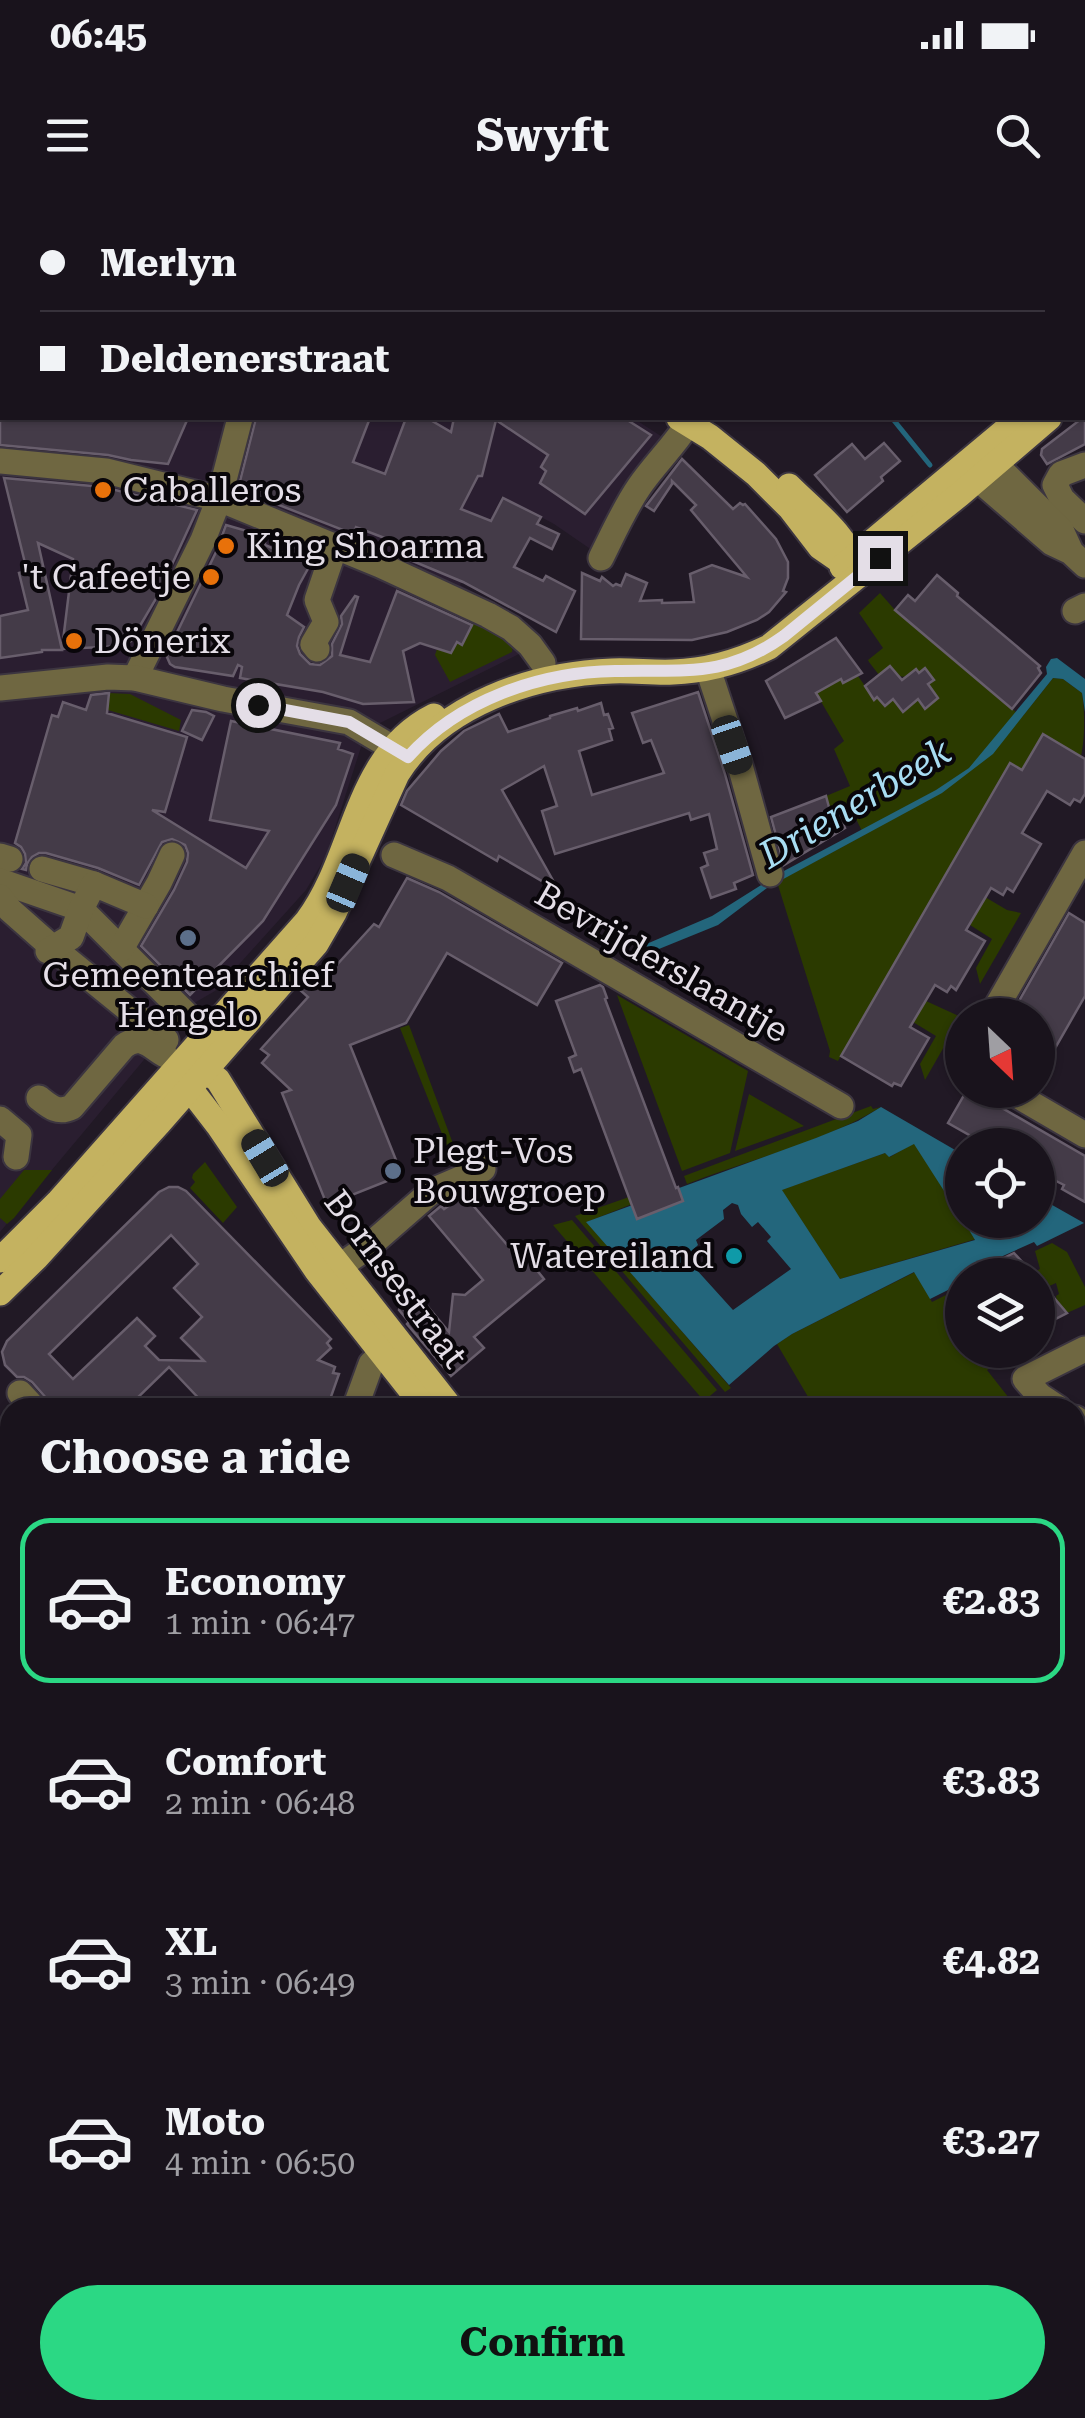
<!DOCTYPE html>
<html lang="en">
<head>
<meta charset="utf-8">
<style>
	body { margin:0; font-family:"Roboto Serif",serif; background:#221c25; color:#f1f3f6; height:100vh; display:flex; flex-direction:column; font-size:38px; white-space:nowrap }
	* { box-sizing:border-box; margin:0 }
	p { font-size:32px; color:#9f9ea3 }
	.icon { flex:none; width:55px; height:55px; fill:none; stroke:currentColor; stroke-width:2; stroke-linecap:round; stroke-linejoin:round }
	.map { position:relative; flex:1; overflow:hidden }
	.sheet { position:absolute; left:0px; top:1198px; width:1085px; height:1022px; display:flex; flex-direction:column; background:#19131c; border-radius:30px 30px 0 0; box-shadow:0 2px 8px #0004,0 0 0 2px #37323b }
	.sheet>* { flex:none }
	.banner { position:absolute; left:0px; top:0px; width:1085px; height:220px; box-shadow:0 2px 8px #0004,0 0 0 2px #37323b; display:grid; align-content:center; height:220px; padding:0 40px; background:#19131c }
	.needle { width:65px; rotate:155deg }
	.tools { position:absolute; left:945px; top:798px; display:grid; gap:20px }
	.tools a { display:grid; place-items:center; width:110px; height:110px; border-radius:50%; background:#19131c; box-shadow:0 2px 8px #0004,0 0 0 2px #37323b; font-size:50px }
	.end { position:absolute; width:45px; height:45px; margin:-22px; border:12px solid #e4dee7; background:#111; box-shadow:0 0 0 5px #111 }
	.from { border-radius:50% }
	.car { position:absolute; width:30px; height:60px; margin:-30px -15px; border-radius:12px; box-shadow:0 0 8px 2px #0007; background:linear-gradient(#222 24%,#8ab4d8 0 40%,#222 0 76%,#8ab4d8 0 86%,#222 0) }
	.banner b { display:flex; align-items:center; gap:35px; height:95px; font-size:38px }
	.banner b+b { border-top:2px solid #37323b }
	.banner i { width:25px; height:25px; background:#f1f3f6 }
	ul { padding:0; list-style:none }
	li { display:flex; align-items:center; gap:30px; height:165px; margin:0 20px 15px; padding:0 20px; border:5px solid transparent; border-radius:30px }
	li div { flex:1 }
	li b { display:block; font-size:38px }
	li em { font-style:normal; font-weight:700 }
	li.selected { border-color:#2bd884 }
	li>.icon { width:90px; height:90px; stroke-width:1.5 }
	h2 { padding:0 40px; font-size:45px; line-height:120px }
	.button { display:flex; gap:20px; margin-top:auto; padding:20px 40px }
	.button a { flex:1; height:115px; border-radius:60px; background:#2bd884; color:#111; font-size:40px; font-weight:700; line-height:115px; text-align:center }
	.status { display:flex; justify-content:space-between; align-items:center; height:70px; padding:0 50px; background:#19131c; direction:ltr }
	.status svg { height:28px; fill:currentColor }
	header { display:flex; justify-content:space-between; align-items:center; height:130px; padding:0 40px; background:#19131c; font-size:45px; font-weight:700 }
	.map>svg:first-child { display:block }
	.built { fill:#2a1e30 }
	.green { fill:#2b3a00 }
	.water { fill:#23667c; fill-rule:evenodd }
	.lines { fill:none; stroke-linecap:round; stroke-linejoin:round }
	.stream { stroke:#23667c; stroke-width:5 }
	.building { fill:#443b48; stroke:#685e6c; stroke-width:2.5; fill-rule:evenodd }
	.minor-casing { stroke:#3c3540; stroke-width:29 }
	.major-casing { stroke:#3c3540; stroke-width:29 }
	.minor { stroke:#6f6741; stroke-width:25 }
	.major { stroke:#c4b260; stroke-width:25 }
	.route { stroke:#e4dee7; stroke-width:12 }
	.food-dot { fill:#e8710a; stroke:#09060a; stroke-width:4 }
	.service-dot { fill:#5c6f8a; stroke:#09060a; stroke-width:4 }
	.culture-dot { fill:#0f9aa8; stroke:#09060a; stroke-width:4 }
	.labels { text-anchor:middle; stroke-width:8; stroke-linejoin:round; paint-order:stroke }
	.poi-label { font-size:35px; fill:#e4dee7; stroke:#09060a; text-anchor:start }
	.street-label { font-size:35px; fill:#e4dee7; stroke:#09060a }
	.water-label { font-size:38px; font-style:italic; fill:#a8ddf2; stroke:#09060a }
</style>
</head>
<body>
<div class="status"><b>06:45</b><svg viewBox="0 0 49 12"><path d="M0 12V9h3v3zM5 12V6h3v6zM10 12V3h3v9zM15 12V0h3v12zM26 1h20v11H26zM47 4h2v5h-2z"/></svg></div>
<header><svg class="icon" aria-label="menu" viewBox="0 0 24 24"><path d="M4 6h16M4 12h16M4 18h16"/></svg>Swyft<svg class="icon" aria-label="search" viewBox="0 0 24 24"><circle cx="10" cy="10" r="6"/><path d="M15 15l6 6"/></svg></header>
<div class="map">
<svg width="1085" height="2218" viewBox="0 0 1085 2218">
	<rect width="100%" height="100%" fill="#211925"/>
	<!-- built -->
	<polygon class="built" points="0,0 303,0 306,2 2,2 2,218 633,218 681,249 645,288 605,359 554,324 502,296 460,385 492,402 523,426 539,444 378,524 362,544 326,656 306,690 215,791 196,802 163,837 0,1032"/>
	<!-- green -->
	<g class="green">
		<path d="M880 393 895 410 1022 517 1053 478 1063 479 1082 493C1085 512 1085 539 1081 556L1045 535 1022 570 1010 564 838 861 829 857 830 851 777 682 864 635 853 613 840 619 831 611 826 596 850 586 834 549 844 541 816 493 825 488 824 485 839 477 844 483 858 476 874 499C882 494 891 498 900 502L897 504 903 511 918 499 925 508 938 498 928 484 934 479 925 468 919 473 916 469 906 477 899 476 890 466 879 475 869 462 868 460 883 448 859 413Z"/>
		<polygon points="475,419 513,445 512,452 450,482 435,455 437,449 451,453 457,442 462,444"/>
		<polygon points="108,493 130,494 181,520 179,531 108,510"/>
		<polygon points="985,697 1007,710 1021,713 980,784 976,768 992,739 970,725"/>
		<polygon points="617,795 748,871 730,953 682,971"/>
		<polygon points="926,801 961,817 925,880 920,864 936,836 913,822"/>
		<polygon points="409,825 462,968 456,969 400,828"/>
		<polygon points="749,894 804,926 735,951"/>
		<path d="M871 906 873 909 881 907C822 943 751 959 687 984L684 976Z"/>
		<polygon points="914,943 976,1039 840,1079 781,990 885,953 890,957"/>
		<polygon points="205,962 237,1007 223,1023 190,988 195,982 192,978 193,974"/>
		<polygon points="24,970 52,970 14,1018 7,1024 0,1018 0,999"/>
		<polygon points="629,997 632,1004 587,1022 731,1188 725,1192 575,1016"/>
		<polygon points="572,1020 717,1190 704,1201 553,1025"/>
		<polygon points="1052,1043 1067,1052 1085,1087 1085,1105 1067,1113 1057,1101 1056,1096 1059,1094 1056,1083 1045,1088 1038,1079 1038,1075 1032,1073 1040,1069 1035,1051"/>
		<polygon points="915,1072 932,1102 962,1087 962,1150 1003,1150 1005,1160 987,1170 1016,1207 814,1207 777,1144 792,1134"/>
	</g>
	<!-- water -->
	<g class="water">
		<polygon points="1057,458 1085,479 1085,512 1082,493 1063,479 1053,478 993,554 942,593 776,683 775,677 782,672 936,590 969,568 1047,474 1046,467 1051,459"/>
		<polygon points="769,680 771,685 718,725 654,751 644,745 712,716"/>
		<path d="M881 907 962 954V1019L914 944 889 957 885 953 782 990 840 1079 975 1040 963 1020H1038V997L1084 1023 1037 1046 1034 1042 985 1064 986 1072 979 1075H962V1083L930 1099 914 1072 792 1134 774 1146 729 1185 586 1022 816 938 858 921ZM732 1003 738 1005 741 1014 752 1027 758 1022 771 1037 767 1041 791 1069 733 1110 685 1057 698 1045 696 1040 724 1019 723 1010Z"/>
	</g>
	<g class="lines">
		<!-- stream -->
		<g class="stream">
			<polyline points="777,0 779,2"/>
			<polyline points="892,218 930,265"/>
		</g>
	</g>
	<!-- building -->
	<g class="building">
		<polygon points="1085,216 1085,244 1047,264 1041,255 1042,249"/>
		<polygon points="0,218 188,218 168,264 131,260 108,255 0,245"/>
		<polygon points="256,218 370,218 353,262 385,274 406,218 427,218 451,232 454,218 624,218 651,235 585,314 540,283 546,271 541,267 548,255 496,220 482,276 478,276 461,309 491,321 503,298 541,317 537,324 559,334 552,349 530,338 514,367 543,381 546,376 575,391 556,432 463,382 398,355 400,345 395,342 356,327 353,334 238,289"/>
		<polygon points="884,243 900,261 881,277 883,281 847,312 815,275 852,244 865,259"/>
		<polygon points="682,259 733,309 740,303 743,305 745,304 776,339 788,362 788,378 783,391 786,392 769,412 757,420 727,432 692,440 581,439 582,373 600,381 602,377 613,386 616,384 621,386 626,374 647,383 640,401 662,400 662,403 694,402 690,374 712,365 747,377 691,310 696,305 672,281 672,284 654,311 646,306"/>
		<polygon points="4,278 103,287 197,310 157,397 131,441 123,446 62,449 73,359 38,343 62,450 42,450 42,452 0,458 0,416 28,410 19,373 27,371"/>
		<polygon points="226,325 254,333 252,339 265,343 265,345 288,355 293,347 315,356 299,385 287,415 304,427 299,437 297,446 300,454 310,464 320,465 332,456 332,444 342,424 341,416 355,396 358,397 340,455 370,462 397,391 472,425 462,445 457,442 451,453 420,443 403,451 414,502 363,504 323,492 240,478 242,467 238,465 233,476 175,467 170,464 167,457 168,451 216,352"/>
		<polygon points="937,375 958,393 957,396 1040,466 1038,468 1041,473 1012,509 895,410 908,395 915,401"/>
		<polygon points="836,438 862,473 843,483 841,479 816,493 821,501 785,518 766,481"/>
		<polygon points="890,466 902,480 916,469 919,473 925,468 934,480 928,484 938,498 925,509 918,499 903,512 893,499 885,506 877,497 874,500 865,486"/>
		<polygon points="698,492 725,574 753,675 734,683 736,689 711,698 701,668 708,665 704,653 717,649 709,614 691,620 689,613 555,654 542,611 557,606 544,566 502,590 559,691 499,656 497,661 401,605 407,591 441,551 464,531 499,514 508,532 550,518 550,516 577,508 578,511 601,503 604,515 608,514 613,528 609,529 612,540 579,551 592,595 664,573 651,540 643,543 632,513"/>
		<polygon points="109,493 107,513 187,537 165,612 152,610 246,668 269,631 210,620 231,521 340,543 338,549 353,554 336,605 263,721 190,795 141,746 174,690 187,662 188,653 185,645 172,639 162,642 139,685 98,668 46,653 39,653 32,657 27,664 26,670 22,669 26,663 25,654 21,647 15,643 52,515 58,517 63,502 86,510 91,495"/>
		<polygon points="192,510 206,512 214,516 202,540 182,531"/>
		<polygon points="1043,534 1085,559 1085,594 1080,602 1074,599 1070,605 1047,591 1022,633 1041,644 1013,692 1007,688 1003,695 991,688 966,730 985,741 956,790 951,786 947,792 935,785 910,827 929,838 901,886 894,883 892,886 841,856 1010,563 1022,570"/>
		<polygon points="826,596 830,611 836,609 845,628 784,665 771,617"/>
		<polygon points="407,678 439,692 562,763 537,805 447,753 406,823 350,845 402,975 327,1005 282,893 291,890 262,863 269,855 261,849 308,797 300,790 315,773 323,780 374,724 379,727"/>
		<polygon points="1069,713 1085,723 1085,796 1038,878 1038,815 1011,815"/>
		<polygon points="600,785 603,787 607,798 605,799 676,988 678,987 683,1001 637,1019 581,869 574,872 569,858 576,855 556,801"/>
		<polygon points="967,890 971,890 1085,956 1085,1002 1062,989 1064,985 1038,972 1038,945 987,945 948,923"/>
		<path d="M169 987H178L186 991 331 1139 327 1143 331 1148 318 1160 335 1167 333 1173 339 1174 327 1208H208L169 1167 127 1208H50L46 1198 32 1182 24 1177H17L5 1165 2 1152 7 1141 159 992ZM171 1035 198 1064 174 1088 202 1117 181 1138 204 1161 159 1160 145 1146 155 1136 137 1118 73 1179 49 1154Z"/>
		<polygon points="464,995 522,1062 527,1058 544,1079 474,1137 484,1148 451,1176 407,1124 409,1122 399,1110 402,1100 407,1098 413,1099 423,1111 428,1107 449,1132 453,1094 465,1095 483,1080 429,1016 441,1006 444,1009"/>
		<polygon points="1014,1053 1034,1075 969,1075"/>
		<polygon points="1038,1079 1067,1113 1038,1128"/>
	</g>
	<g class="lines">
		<!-- minor casing -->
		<g class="minor-casing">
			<g id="minor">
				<polyline points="528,0 532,2"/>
				<polyline points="874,0 879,2"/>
				<polyline points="25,2 25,0"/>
				<polyline points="182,2 185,0"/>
				<polyline points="1082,12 1085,11"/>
				<polyline points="0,73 2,73"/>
				<polyline points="0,261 106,271 219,299 380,365 488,415 511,428 530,445 543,463"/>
				<polyline points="1085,265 1061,274 1055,285 1062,299 1085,321"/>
				<polyline points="1071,352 1061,330 995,264 973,259 978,279 1052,343 1071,352 1085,365"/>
				<path d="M601 358C613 334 624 309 639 287 654 265 673 247 688 224"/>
				<polyline points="1075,411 1085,406"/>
				<polyline points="317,449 313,444 326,422 317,400 335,347"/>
				<polyline points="708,469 741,569 770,674"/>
				<polyline points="135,478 203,340 219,299 240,218"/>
				<polyline points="0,488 108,477 135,478 223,499 349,522 408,557"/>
				<polyline points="394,655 448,678 841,906"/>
				<polyline points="0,656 10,659"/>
				<polyline points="42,669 94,684"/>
				<polyline points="0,681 81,709 188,816"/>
				<polyline points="0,697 10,710 53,748 166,840"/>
				<polyline points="121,749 159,683 172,655"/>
				<polyline points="48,751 71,737 81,709 94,684 146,706"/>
				<polyline points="992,815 1085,653"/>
				<polyline points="1008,890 1085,935"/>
				<path d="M39 898C50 907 58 914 72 907L124 846C141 833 151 847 165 855"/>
				<polyline points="0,919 19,935 16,957"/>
				<polyline points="339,1067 369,1046 432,991 483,969"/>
				<polyline points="20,1193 34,1208"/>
				<polyline points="355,1208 371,1164 397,1140"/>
				<polyline points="1058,1208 1040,1196 1025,1179 1085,1149"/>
				<polyline points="1075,1218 1085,1225"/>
				<polyline points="0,1433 10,1424"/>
				<polyline points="0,1523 10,1523"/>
				<polyline points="1075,1638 1085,1561 1083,1539"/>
				<polyline points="1075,1697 1085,1723"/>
				<polyline points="1075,1925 1085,1921"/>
				<polyline points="1075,2167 1085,2163"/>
				<polyline points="728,2210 731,2218"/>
				<polyline points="152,2218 152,2210"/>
				<polyline points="375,2218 376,2210"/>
				<polyline points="953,2218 972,2210"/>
			</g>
		</g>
		<!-- major casing -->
		<g class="major-casing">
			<g id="major">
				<polyline points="353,0 357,2"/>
				<polyline points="1082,164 1085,161"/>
				<polyline points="1082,189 1085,187"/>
				<polyline points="679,218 710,237 756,274 790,308 820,347 859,374"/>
				<path d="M789 286C814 311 847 335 858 370"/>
				<polyline points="842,367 1020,218"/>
				<polyline points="189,866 205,870 218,880 309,1027 451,1208"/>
				<polyline points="181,877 218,925 317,1071 425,1208"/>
				<path d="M0 1060 59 1001 307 721C356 656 354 556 434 516"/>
				<path d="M0 1093 36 1058 159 923 316 744 334 713 397 574C441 504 533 474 612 471 632 470 653 473 673 472 708 471 738 462 769 447L959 295 1049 218"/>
				<polyline points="1075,1537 1085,1539"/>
			</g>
		</g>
		<!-- minor -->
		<use href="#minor" class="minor"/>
		<!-- major -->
		<use href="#major" class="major"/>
	</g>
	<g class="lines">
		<!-- route -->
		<path class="route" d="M258 505 349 522 408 557C459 500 540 472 615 471 683 469 724 479 784 436L880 358"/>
	</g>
	<!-- markers -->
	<g class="food-dot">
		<circle cx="103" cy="290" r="10"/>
		<circle cx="226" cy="346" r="10"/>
		<circle cx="211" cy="377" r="10"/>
		<circle cx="74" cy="441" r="10"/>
	</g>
	<g class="service-dot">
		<circle cx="188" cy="738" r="10"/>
		<circle cx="393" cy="971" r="10"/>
	</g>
	<circle class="culture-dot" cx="734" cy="1056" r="10"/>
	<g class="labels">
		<!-- poi labels -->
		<g class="poi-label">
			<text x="123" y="302">Caballeros</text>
			<text x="246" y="358">King Shoarma</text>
			<text x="191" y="389" text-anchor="end">'t Cafeetje</text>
			<text x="94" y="453">Dönerix</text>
			<text x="188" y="787" text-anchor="middle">Gemeentearchief<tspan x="188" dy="40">Hengelo</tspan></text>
			<text x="413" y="963">Plegt-Vos<tspan x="413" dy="40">Bouwgroep</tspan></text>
			<text x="714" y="1068" text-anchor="end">Watereiland</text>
		</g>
		<!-- street labels -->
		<g class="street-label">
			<text transform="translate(662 762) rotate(30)" y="12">Bevrijderslaantje</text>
			<text transform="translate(396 1079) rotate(53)" y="12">Bornsestraat</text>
		</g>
		<!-- water labels -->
		<g class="water-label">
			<text transform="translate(855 603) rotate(-31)" y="13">Drienerbeek</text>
		</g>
	</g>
</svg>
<div class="tools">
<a><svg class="needle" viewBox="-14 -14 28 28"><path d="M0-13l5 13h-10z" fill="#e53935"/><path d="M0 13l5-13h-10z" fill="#9f9ea3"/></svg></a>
<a><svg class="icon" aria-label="locate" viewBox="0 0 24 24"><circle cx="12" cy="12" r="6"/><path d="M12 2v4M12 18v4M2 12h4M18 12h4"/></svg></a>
<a><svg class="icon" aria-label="layers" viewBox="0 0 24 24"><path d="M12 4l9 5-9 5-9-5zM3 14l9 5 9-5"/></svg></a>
</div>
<i class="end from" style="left:258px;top:505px"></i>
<i class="end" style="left:880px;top:358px"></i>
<i class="car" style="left:732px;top:545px;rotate:161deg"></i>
<i class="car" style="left:348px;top:683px;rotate:23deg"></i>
<i class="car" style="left:265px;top:958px;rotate:329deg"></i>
<div class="banner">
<b><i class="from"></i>Merlyn</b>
<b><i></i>Deldenerstraat</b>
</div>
<section class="sheet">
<h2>Choose a ride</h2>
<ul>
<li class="selected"><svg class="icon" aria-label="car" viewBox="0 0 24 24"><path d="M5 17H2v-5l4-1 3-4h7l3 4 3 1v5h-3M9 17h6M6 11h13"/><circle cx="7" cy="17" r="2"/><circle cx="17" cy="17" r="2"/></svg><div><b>Economy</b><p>1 min · 06:47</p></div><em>€2.83</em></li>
<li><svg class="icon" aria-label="car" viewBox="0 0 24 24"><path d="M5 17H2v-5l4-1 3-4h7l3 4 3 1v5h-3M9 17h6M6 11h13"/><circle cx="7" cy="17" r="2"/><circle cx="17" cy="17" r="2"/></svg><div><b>Comfort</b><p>2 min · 06:48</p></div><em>€3.83</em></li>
<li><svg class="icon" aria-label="car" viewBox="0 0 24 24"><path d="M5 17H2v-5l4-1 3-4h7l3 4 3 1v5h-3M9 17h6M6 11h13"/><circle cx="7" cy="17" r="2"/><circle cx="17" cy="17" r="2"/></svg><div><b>XL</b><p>3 min · 06:49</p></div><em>€4.82</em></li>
<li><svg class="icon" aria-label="car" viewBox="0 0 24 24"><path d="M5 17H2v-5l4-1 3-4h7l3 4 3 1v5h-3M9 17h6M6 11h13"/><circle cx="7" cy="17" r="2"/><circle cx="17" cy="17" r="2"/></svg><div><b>Moto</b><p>4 min · 06:50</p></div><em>€3.27</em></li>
</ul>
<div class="button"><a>Confirm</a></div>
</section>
</div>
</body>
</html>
